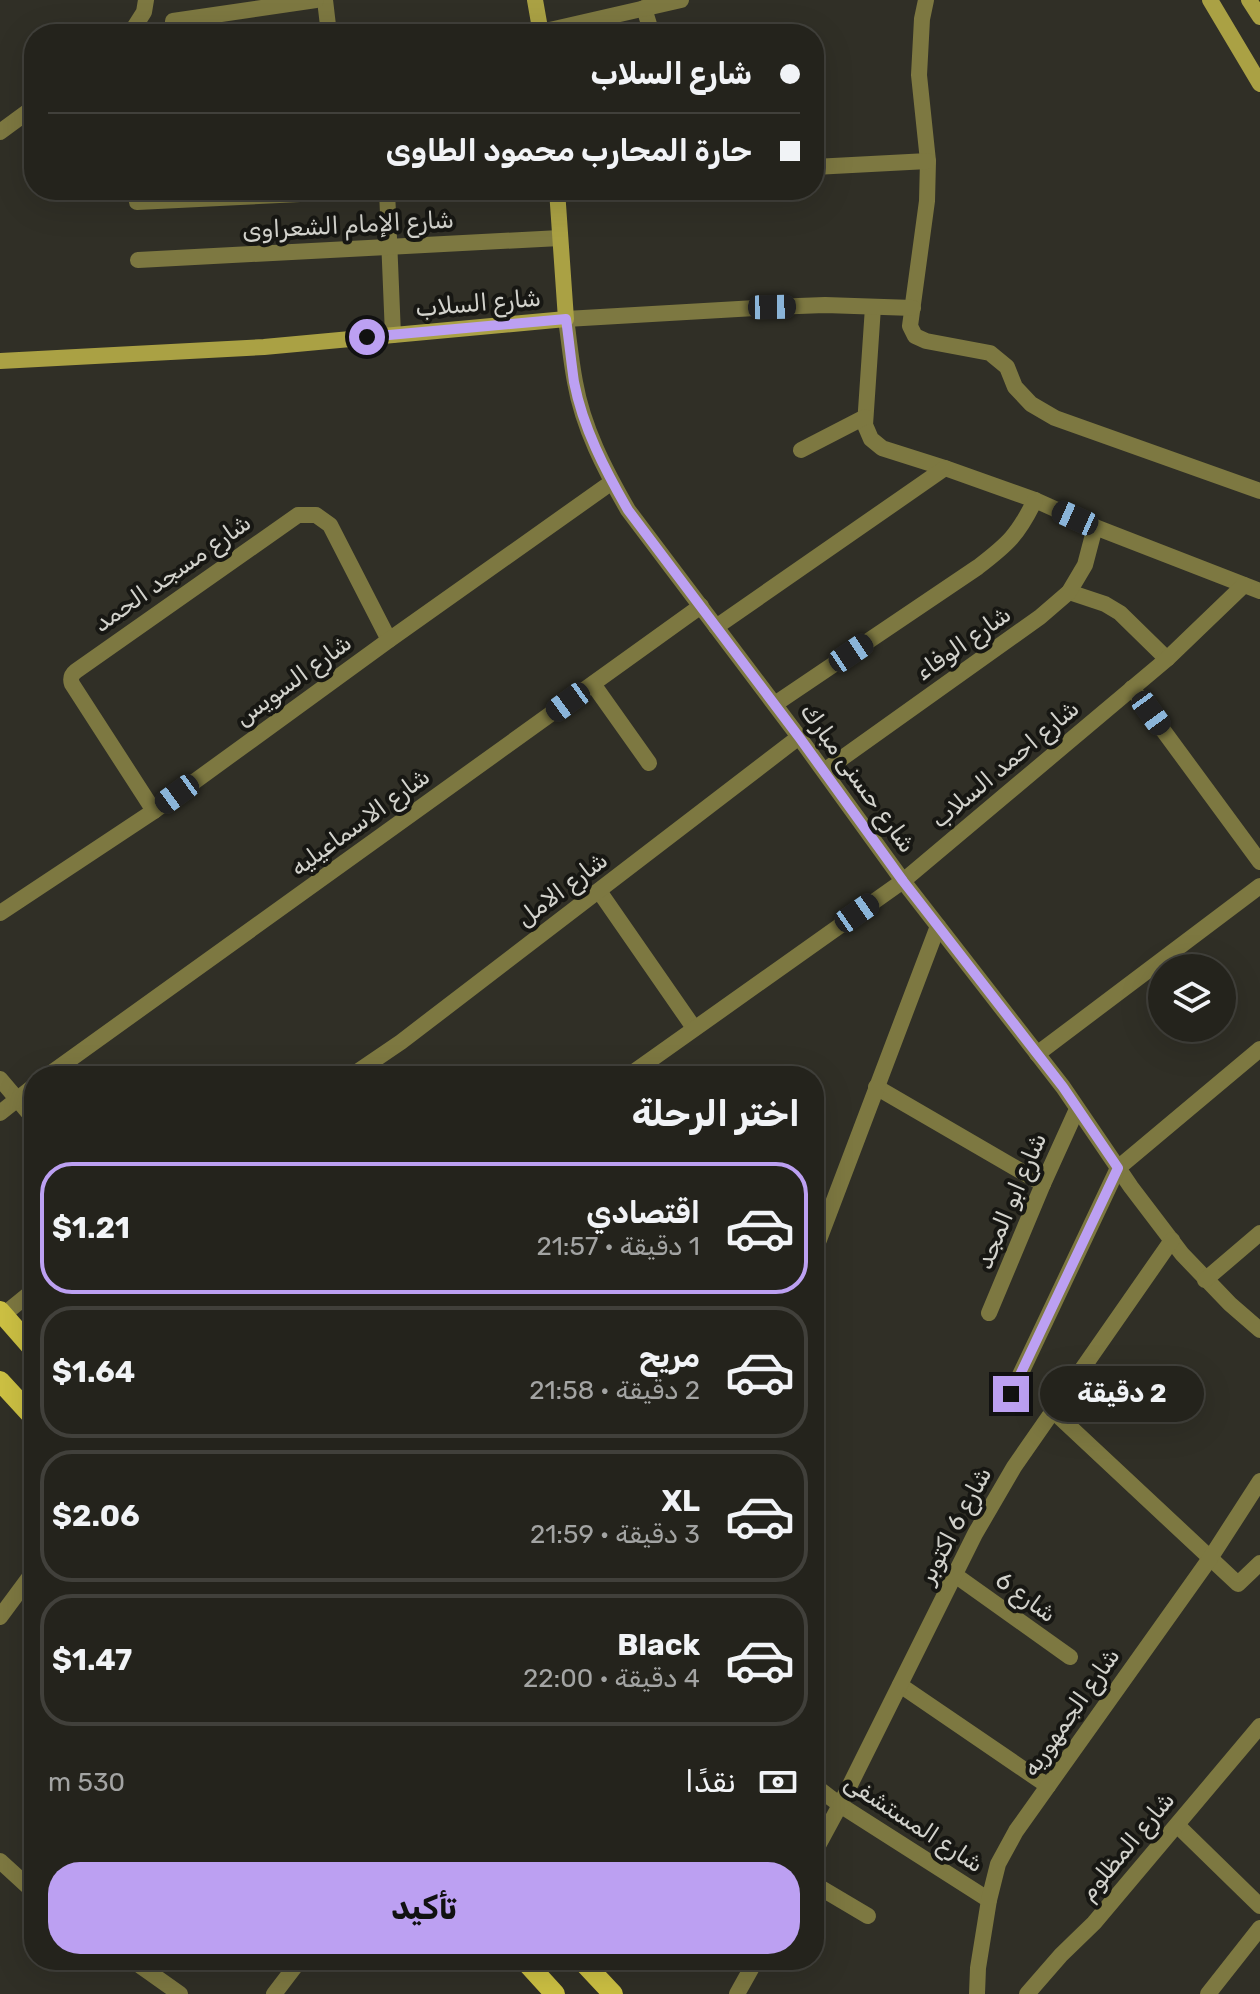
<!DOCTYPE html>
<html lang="ar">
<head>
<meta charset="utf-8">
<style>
	body { margin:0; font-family:Rubik,Vazirmatn,sans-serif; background:#2c2b25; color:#f1f3f6; direction:rtl; height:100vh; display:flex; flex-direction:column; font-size:30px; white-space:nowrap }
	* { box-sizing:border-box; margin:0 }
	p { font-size:26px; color:#a3a4a3 }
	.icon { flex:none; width:44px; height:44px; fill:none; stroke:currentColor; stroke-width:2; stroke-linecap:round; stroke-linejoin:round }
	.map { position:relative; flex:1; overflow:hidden; direction:ltr }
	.panel { position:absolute; left:24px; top:1066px; width:800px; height:904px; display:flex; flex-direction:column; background:#24231c; border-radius:32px; box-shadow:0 8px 32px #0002,0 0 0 2px #41403b; direction:rtl }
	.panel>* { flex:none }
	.top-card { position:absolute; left:24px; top:24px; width:800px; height:176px; border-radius:32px; box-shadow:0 8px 32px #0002,0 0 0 2px #41403b; direction:rtl; display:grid; align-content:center; height:176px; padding:0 24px; background:#24231c }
	.controls { position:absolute; left:1148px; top:954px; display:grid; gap:16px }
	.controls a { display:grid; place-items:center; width:88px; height:88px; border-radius:50%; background:#24231c; box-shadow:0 8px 32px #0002,0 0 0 2px #41403b; font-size:40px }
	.end { position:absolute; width:36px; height:36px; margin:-18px; border:10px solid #bca0f2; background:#111; box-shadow:0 0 0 4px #111 }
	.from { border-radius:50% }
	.bubble { position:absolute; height:56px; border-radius:28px; background:#24231c; box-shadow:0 8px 32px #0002,0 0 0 2px #41403b; font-size:26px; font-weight:700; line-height:56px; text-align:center; direction:rtl }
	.car { position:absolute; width:24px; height:48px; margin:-24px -12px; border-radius:10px; box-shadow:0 0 6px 2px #0007; background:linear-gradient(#222 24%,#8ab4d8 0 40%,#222 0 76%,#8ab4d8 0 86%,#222 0) }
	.top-card b { display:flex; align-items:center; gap:28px; height:76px; font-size:30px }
	.top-card b+b { border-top:2px solid #41403b }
	.top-card i { width:20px; height:20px; background:#f1f3f6 }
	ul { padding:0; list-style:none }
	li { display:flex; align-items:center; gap:24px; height:132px; margin:0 16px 12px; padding:0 8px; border:4px solid #41403b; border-radius:32px }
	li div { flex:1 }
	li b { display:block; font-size:30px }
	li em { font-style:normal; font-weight:700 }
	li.on { border-color:#bca0f2 }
	li>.icon { width:72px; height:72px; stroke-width:1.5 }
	h2 { padding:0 24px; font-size:36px; line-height:96px }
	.pay { display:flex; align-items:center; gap:20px; height:88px; padding:0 24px; font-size:30px }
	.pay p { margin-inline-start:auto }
	.cta { display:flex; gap:16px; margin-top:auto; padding:16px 24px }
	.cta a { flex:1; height:92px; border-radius:32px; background:#bca0f2; color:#111; font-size:32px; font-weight:700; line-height:92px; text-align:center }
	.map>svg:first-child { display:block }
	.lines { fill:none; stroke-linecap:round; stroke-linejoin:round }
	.street { stroke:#7d7841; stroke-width:16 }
	.secondary { stroke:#aaa144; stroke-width:16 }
	.primary { stroke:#cdc143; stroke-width:20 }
	.route { stroke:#bca0f2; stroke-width:10 }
	.labels { text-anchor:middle; stroke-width:8; stroke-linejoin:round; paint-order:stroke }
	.street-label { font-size:24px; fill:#d2d2cc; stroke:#171713 }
</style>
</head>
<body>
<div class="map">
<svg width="1260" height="1994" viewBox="0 0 1260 1994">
	<rect width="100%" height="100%" fill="#302f26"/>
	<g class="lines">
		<!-- street -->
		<g class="street">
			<polyline points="325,0 329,34"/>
			<polyline points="926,0 922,19 919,75 928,161 927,201 910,326 915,336 926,341 990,353 1007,367 1015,387 1031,404 1055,418 1260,491"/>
			<polyline points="644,8 652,34"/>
			<polyline points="173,21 316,0"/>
			<polyline points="541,32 681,0"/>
			<polyline points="130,34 144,12 146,0"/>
			<polyline points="0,132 34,107"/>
			<polyline points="814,167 928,161"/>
			<polyline points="387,190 393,335"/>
			<polyline points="137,202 383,190"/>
			<polyline points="138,260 560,238"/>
			<polyline points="873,307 865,425 871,439 882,448 945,468 1035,500 1095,527 1260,591"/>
			<path d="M913 308 825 305 772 307 566 319C569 340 571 361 575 382 583 428 605 470 628 510L799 737 903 881 1063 1087 1131 1187 1182 1254 1230 1304 1260 1330"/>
			<polyline points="801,450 865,417"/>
			<polyline points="1069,592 1105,604 1120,613 1167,659"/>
			<polyline points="716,627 945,468"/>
			<polyline points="593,684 649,763"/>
			<polyline points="1132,688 1260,862"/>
			<path d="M775 704 978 567C1008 544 1018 535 1035 500"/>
			<polyline points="824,771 1040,617 1069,592 1085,565 1095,527"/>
			<path d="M154 811 72 684C70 678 71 675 76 671L298 515H316L330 525 389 640"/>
			<polyline points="599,891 694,1028"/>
			<polyline points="0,913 154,811 389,640 612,482"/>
			<polyline points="1037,1054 1260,886"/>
			<polyline points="47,1076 701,606"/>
			<polyline points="351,1076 401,1042 799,737"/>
			<polyline points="628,1076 903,881 1167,659 1244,585"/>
			<polyline points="0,1079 34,1119"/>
			<polyline points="876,1087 1043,1184"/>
			<polyline points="0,1113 34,1086"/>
			<polyline points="814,1253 938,926"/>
			<polyline points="1205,1280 1260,1233"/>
			<polyline points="989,1313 1043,1184 1077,1109"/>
			<polyline points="3,1315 34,1290"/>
			<polyline points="1011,1394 1118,1168 1260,1049"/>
			<polyline points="1053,1411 1238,1584 1260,1563"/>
			<polyline points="955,1575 1070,1657"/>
			<polyline points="0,1617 34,1571"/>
			<polyline points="900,1685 1048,1786"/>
			<polyline points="814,1785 840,1805 989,1900"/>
			<polyline points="1177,1825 1260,1906"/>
			<polyline points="814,1853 840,1805 975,1534 1014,1467 1172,1240"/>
			<polyline points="0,1861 34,1892"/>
			<polyline points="814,1884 868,1916"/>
			<polyline points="132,1960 180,1994"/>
			<polyline points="274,1994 300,1960"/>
			<polyline points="737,1994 756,1960"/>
			<polyline points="977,1994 978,1968 989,1900 998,1864 1016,1831 1211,1557 1260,1481"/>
			<polyline points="1027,1994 1061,1955 1094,1923 1260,1726"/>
			<polyline points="1208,1994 1260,1928"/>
		</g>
		<!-- secondary -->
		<g class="secondary">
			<polyline points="535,0 541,34"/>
			<polyline points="1210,0 1260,84"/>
			<polyline points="1249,0 1260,17"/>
			<polyline points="0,361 264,347 566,319 557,190"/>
		</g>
		<!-- primary -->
		<g class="primary">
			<polyline points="0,1311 34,1350"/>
			<polyline points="0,1381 34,1418"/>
			<polyline points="524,1960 555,1994"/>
			<polyline points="581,1960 613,1994"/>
		</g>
	</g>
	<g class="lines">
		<!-- route -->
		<path class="route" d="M367 337 566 319C569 340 571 361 574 382 583 428 605 470 628 510L799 737 903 881 1063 1087 1118 1168 1011 1394"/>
	</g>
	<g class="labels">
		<!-- street labels -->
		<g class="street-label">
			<text transform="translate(348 225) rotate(-3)" y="8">شارع الإمام الشعراوى</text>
			<text transform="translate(478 303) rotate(-5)" y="8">شارع السلاب</text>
			<text transform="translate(172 573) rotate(-35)" y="8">شارع مسجد الحمد</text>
			<text transform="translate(963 643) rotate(-35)" y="8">شارع الوفاء</text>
			<text transform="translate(293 680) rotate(-36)" y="8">شارع السويس</text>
			<text transform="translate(1005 764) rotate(-40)" y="8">شارع احمد السلاب</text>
			<text transform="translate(858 778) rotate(54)" y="8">شارع حسنى مبارك</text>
			<text transform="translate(360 822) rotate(-36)" y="8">شارع الاسماعيليه</text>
			<text transform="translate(562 889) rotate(-37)" y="8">شارع الامل</text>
			<text transform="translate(1011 1201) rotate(-67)" y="8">شارع ابو المجد</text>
			<text transform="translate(955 1525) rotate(-62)" y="8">شارع 6 اكتوبر</text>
			<text transform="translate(1026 1597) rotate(36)" y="8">شارع 6</text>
			<text transform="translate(1071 1712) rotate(-55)" y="8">شارع الجمهوريه</text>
			<text transform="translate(914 1823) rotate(33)" y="8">شارع المستشفى</text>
			<text transform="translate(1127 1846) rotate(-50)" y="8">شارع المظلوم</text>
		</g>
	</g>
</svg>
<div class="controls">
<a><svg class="icon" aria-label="layers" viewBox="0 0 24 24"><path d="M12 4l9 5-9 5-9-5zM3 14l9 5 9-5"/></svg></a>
</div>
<i class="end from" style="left:367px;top:337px"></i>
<i class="end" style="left:1011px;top:1394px"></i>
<div class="bubble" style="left:1040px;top:1366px;width:164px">2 دقيقة</div>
<i class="car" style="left:772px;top:307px;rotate:89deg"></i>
<i class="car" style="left:1075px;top:518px;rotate:294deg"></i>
<i class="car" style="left:851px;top:653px;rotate:56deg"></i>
<i class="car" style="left:568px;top:702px;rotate:234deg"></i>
<i class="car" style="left:1151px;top:713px;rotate:144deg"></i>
<i class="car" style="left:177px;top:794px;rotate:234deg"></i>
<i class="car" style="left:857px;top:913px;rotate:55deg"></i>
<div class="top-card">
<b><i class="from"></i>شارع السلاب</b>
<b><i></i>حارة المحارب محمود الطاوى</b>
</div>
<section class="panel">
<h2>اختر الرحلة</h2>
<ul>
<li class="on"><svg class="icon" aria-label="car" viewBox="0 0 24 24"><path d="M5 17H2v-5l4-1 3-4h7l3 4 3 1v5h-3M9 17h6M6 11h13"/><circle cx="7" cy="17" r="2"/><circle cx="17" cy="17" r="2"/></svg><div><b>اقتصادي</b><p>1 دقيقة · 21:57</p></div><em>$1.21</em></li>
<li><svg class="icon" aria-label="car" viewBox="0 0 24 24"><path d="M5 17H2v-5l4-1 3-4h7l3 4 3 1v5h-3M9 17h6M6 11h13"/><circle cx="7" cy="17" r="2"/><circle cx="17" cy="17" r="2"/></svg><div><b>مريح</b><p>2 دقيقة · 21:58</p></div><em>$1.64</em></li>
<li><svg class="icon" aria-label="car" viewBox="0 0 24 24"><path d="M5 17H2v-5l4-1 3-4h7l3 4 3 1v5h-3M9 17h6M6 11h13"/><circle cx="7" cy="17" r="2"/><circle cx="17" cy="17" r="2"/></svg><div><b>XL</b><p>3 دقيقة · 21:59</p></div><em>$2.06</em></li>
<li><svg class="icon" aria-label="car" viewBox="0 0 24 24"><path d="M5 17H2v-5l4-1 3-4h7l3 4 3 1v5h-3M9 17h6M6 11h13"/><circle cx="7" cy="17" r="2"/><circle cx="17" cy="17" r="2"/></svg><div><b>Black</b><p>4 دقيقة · 22:00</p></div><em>$1.47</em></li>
</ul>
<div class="pay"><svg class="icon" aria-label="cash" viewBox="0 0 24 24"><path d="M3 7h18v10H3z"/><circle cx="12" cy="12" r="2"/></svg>نقدًا<p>530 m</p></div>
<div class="cta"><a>تأكيد</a></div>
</section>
</div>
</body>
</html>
